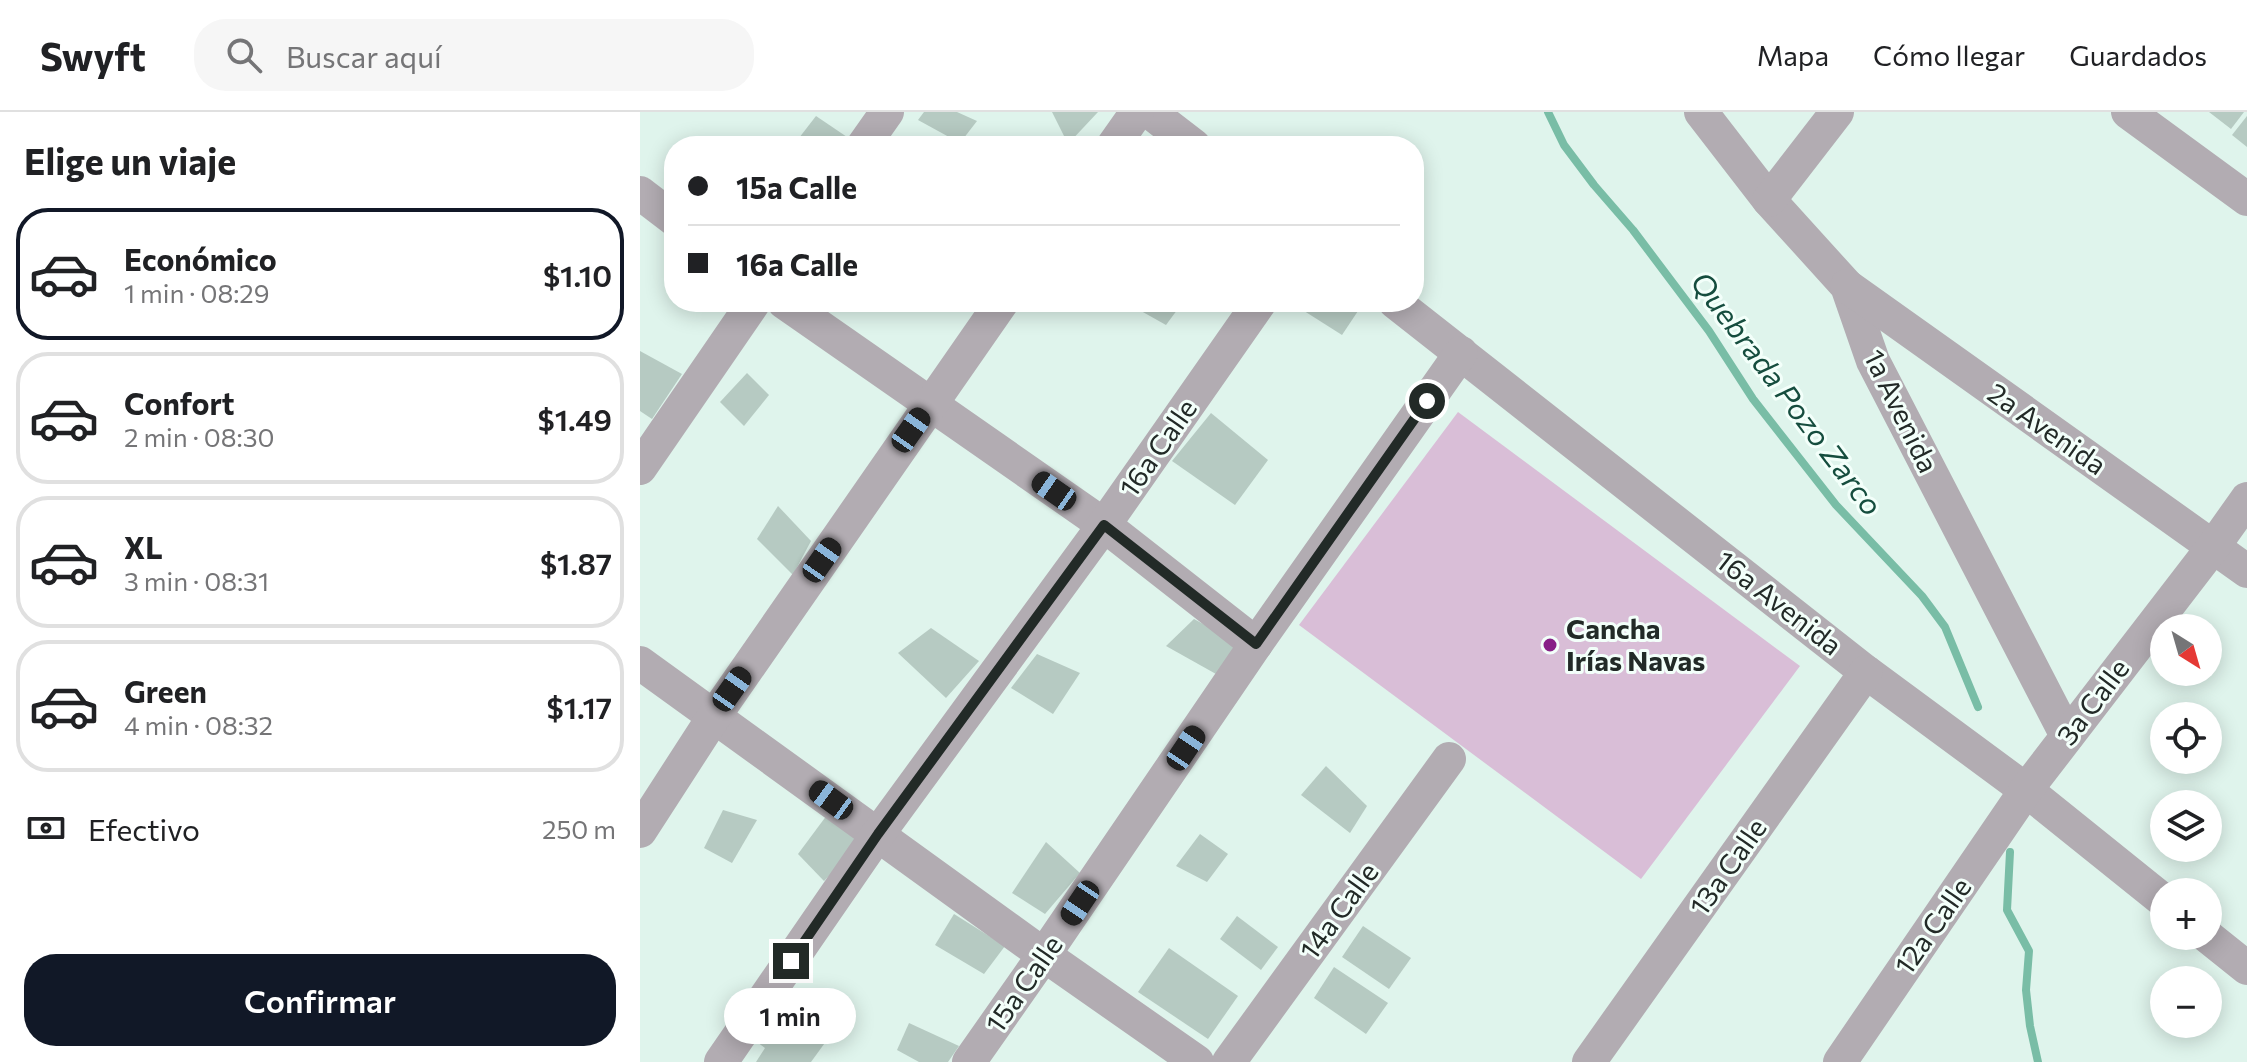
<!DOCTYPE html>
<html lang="es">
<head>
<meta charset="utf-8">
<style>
	body { margin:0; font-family:Commissioner,sans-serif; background:#f6f6f6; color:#202124; height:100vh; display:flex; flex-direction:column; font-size:30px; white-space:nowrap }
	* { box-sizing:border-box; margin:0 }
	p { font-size:26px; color:#757577 }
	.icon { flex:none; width:44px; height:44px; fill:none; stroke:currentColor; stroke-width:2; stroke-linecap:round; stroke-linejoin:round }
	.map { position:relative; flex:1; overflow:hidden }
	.side { display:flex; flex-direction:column; background:#fff; width:640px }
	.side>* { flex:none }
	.banner { position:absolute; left:24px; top:24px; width:760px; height:176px; border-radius:32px; box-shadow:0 4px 20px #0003; display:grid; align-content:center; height:176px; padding:0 24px; background:#fff }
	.needle { width:52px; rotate:143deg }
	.buttons { position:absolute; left:1510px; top:502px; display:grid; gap:16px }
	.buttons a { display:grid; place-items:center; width:72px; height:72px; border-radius:50%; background:#fff; box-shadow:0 4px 20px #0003; font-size:40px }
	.end { position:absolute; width:36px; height:36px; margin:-18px; border:10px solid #222a27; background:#fff; box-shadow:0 0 0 4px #fff }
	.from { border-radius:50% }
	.bubble { position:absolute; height:56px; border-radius:28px; background:#fff; box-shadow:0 4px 20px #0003; font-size:26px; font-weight:600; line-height:56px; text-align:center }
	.car { position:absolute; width:24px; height:48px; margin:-24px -12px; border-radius:10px; box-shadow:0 0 6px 2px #0007; background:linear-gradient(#222 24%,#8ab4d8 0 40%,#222 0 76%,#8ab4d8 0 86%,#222 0) }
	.banner b { display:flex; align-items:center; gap:28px; height:76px; font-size:30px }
	.banner b+b { border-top:2px solid #e0e0e0 }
	.banner i { width:20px; height:20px; background:#202124 }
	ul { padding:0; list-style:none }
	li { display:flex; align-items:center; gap:24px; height:132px; margin:0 16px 12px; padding:0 8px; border:4px solid #e0e0e0; border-radius:32px }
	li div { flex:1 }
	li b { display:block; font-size:30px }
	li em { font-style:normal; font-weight:600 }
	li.active { border-color:#111827 }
	li>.icon { width:72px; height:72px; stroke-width:1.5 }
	h2 { padding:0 24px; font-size:36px; line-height:96px }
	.pay { display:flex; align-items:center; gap:20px; height:88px; padding:0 24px; font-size:30px }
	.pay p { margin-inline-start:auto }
	.action { display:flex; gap:16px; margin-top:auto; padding:16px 24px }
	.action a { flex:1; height:92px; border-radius:32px; background:#111827; color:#fff; font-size:32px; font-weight:600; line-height:92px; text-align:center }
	header { display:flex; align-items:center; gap:48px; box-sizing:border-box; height:112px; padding:0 40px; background:#fff; border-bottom:2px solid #e0e0e0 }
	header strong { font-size:38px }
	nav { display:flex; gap:44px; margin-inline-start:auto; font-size:28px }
	.search { width:560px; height:72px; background:#f6f6f6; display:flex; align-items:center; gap:20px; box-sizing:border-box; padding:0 28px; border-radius:32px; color:#757577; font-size:30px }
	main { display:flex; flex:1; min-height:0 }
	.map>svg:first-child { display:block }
	.green { fill:#d9bed7 }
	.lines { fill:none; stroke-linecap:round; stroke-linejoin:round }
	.stream { stroke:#79bda6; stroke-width:8 }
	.building { fill:#b6cac2 }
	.minor { stroke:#b2acb2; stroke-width:34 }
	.route { stroke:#222a27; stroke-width:10 }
	.poi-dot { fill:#872087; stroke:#f3fffa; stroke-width:3 }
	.labels { text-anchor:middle; stroke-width:6; stroke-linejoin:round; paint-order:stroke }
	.street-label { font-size:28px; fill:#222a27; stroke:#f3fffa }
	.poi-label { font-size:28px; font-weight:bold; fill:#222a27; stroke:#f3fffa; text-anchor:start }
	.water-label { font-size:30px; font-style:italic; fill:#154d3e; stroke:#f3fffa }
</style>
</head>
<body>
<header>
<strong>Swyft</strong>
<div class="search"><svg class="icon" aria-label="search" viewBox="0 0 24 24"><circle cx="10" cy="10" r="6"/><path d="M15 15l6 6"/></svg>Buscar aquí</div>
<nav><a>Mapa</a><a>Cómo llegar</a><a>Guardados</a></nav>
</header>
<main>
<section class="side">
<h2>Elige un viaje</h2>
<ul>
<li class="active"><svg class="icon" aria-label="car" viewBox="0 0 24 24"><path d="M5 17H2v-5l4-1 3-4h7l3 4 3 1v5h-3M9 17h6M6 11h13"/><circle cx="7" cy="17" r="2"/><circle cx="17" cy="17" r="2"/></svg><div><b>Económico</b><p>1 min · 08:29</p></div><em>$1.10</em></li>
<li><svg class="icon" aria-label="car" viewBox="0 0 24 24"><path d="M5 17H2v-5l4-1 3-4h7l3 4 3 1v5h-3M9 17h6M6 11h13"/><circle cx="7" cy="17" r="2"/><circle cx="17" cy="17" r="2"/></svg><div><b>Confort</b><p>2 min · 08:30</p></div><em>$1.49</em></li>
<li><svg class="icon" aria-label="car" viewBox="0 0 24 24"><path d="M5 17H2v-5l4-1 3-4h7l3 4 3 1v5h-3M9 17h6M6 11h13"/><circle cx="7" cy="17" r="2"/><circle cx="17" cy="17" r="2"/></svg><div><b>XL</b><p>3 min · 08:31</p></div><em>$1.87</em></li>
<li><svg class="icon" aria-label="car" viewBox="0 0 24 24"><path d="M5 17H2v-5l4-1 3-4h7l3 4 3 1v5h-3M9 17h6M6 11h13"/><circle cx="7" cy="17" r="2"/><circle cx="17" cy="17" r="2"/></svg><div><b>Green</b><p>4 min · 08:32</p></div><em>$1.17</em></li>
</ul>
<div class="pay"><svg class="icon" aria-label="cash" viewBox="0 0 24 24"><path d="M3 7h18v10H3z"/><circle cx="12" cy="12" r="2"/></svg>Efectivo<p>250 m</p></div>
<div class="action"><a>Confirmar</a></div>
</section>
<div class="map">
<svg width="1607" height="950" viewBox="0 0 1607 950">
	<rect width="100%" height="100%" fill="#dff4ec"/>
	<!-- green -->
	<polygon class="green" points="818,300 1160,554 1001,767 659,513"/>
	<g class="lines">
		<!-- stream -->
		<g class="stream">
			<polyline points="908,0 924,33 954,73 993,118 1069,219 1113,287 1196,393 1282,484 1305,515 1338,595"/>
			<polyline points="1370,740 1367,798 1389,839 1386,878 1390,914 1398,950"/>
		</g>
	</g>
	<!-- building -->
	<g class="building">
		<polygon points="284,0 317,0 337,9 320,31 278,8"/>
		<polygon points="412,0 458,0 428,32"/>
		<polygon points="1569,0 1604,0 1591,17"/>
		<polygon points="176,4 210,27 208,34 174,34 159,26"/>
		<polygon points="1607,4 1607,35 1592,23"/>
		<polygon points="485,190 543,190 526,213"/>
		<polygon points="650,190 724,190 702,223"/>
		<polygon points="0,239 42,262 12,307 0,299"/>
		<polygon points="107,261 129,283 104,314 80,290"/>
		<polygon points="571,301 628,348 595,393 532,349"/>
		<polygon points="138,394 171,429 153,463 117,427"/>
		<polygon points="554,507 598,531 576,562 526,534"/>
		<polygon points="291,516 339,549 306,586 258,541"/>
		<polygon points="397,542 440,561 413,602 371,576"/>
		<polygon points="686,654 727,694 710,721 661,683"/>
		<polygon points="83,698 117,708 92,751 64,736"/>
		<polygon points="187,703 228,724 184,769 158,742"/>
		<polygon points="560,722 588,742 567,770 536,754"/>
		<polygon points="406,730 440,761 405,802 372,781"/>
		<polygon points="314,802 365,834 344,862 295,833"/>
		<polygon points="597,804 638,835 621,858 580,827"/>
		<polygon points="723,814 771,846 749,877 702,845"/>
		<polygon points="529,836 598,884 568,927 498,880"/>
		<polygon points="694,855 748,891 726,922 674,886"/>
		<polygon points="138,893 187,928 171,950 116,950 125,936 113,927"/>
		<polygon points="269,911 319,934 308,950 279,950 257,938"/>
	</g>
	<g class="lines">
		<!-- minor -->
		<g class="minor">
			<polyline points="510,0 554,34"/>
			<polyline points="1061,0 1129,88 1207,174 1233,249 1427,624"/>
			<polyline points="1488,0 1607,87"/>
			<polyline points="223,34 247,0"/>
			<polyline points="473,34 497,0"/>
			<polyline points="0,81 34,107"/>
			<polyline points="1129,88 1197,0"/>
			<polyline points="1207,174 1607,459"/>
			<polyline points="144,190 464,413 616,532"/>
			<polyline points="755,190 1226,560 1386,678 1524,789"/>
			<polyline points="0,356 114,190"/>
			<polyline points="0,551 404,843 557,950"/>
			<polyline points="0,719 75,603 362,190"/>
			<polyline points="1567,824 1607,856"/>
			<polyline points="81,950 238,722 464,413 620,190"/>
			<polyline points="329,950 404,843 616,532 821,241"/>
			<polyline points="589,950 809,647"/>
			<polyline points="949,950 1226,560"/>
			<polyline points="1200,950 1386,678 1573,435 1607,387"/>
		</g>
	</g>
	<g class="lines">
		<!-- route -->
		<polyline class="route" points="151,849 238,722 464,413 616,532 787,289"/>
	</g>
	<!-- markers -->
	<circle class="poi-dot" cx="910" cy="533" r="8"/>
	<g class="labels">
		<!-- street labels -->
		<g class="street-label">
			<text transform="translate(1261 299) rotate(64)" y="10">1a Avenida</text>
			<text transform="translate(1407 317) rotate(35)" y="10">2a Avenida</text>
			<text transform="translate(518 336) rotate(-55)" y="10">16a Calle</text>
			<text transform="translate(1139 491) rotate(38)" y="10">16a Avenida</text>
			<text transform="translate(1453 590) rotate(-53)" y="10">3a Calle</text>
			<text transform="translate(1088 755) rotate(-55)" y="10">13a Calle</text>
			<text transform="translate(699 799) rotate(-54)" y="10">14a Calle</text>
			<text transform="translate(1293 814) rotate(-55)" y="10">12a Calle</text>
			<text transform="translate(384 872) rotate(-55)" y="10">15a Calle</text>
		</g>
		<!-- poi labels -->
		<g class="poi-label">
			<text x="926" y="527">Cancha<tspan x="926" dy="32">Irías Navas</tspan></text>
		</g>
		<!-- water labels -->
		<g class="water-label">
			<text transform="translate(1146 282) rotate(53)" y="10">Quebrada Pozo Zarco</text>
		</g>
	</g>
</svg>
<div class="buttons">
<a><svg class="needle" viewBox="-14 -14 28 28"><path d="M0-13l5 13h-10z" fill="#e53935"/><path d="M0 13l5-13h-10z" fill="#757577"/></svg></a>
<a><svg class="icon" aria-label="locate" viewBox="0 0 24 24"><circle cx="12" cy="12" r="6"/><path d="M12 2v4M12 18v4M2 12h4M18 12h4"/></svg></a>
<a><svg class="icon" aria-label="layers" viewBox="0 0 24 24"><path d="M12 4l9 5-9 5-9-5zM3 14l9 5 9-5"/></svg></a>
<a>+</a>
<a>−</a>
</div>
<i class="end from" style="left:787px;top:289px"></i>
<i class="end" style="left:151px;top:849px"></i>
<div class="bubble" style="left:84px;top:876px;width:132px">1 min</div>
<i class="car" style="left:271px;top:318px;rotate:35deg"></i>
<i class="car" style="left:414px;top:379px;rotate:305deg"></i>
<i class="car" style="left:182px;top:448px;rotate:35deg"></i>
<i class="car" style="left:92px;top:577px;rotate:35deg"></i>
<i class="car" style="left:546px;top:636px;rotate:34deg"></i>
<i class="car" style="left:191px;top:688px;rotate:306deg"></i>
<i class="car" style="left:440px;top:791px;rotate:214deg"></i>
<div class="banner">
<b><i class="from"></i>15a Calle</b>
<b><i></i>16a Calle</b>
</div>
</div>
</main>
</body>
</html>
